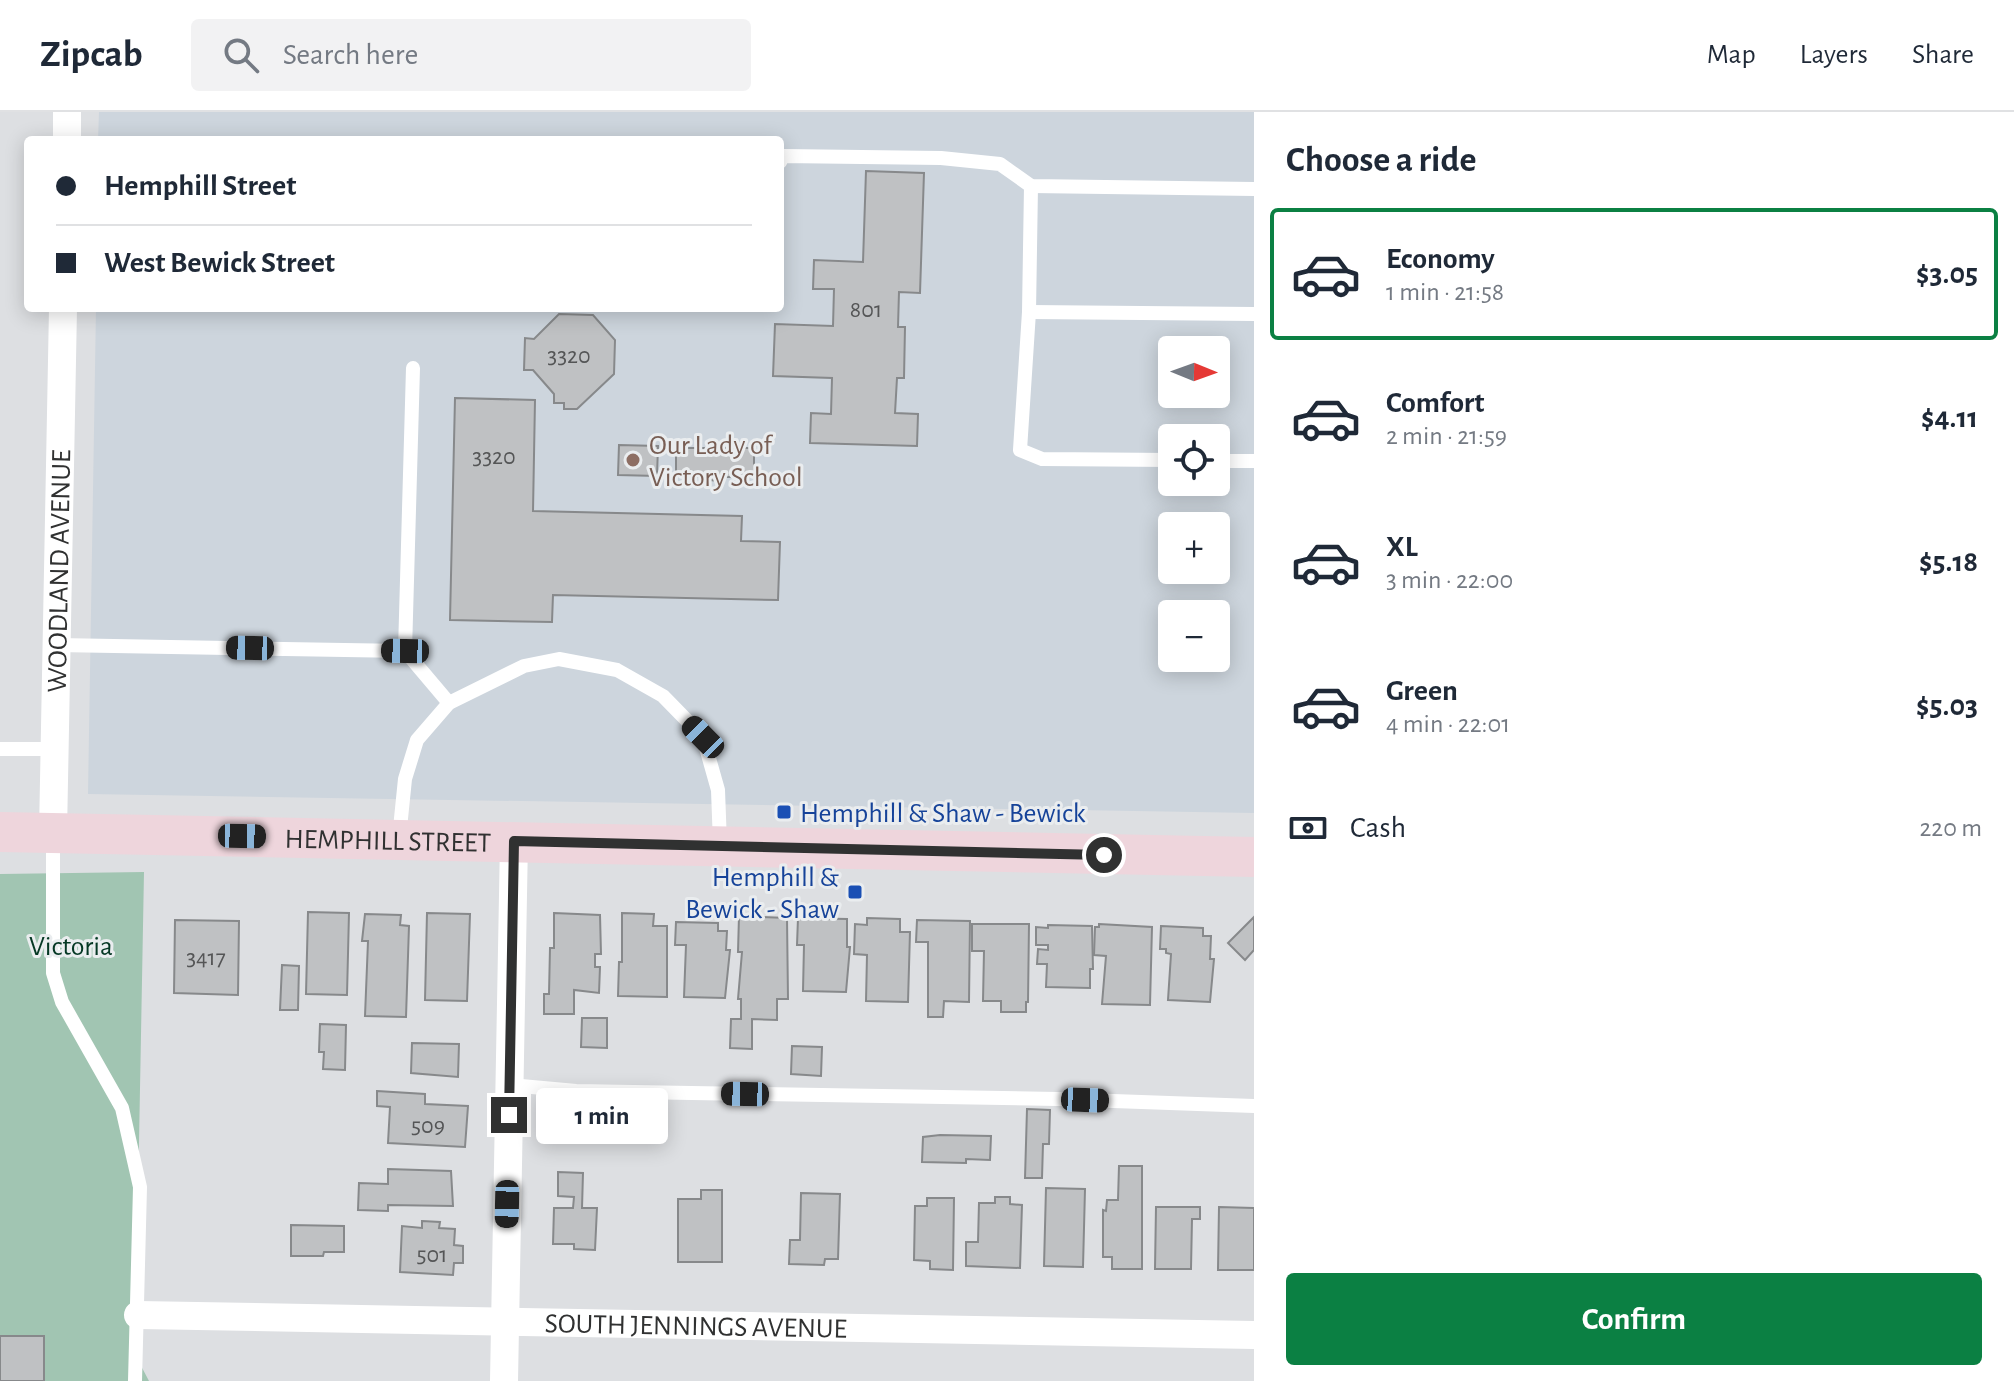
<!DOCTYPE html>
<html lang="en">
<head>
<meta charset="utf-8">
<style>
	body { margin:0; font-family:"Alegreya Sans",sans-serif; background:#f2f2f3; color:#1f2937; height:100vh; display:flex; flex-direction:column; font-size:30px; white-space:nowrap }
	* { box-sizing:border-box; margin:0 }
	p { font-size:26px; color:#747a83 }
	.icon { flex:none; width:44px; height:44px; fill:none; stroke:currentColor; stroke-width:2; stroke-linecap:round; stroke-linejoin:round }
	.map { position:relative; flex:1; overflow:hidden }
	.side { display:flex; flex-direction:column; background:#fff; width:760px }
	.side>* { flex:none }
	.top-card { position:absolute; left:24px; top:24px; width:760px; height:176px; border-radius:8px; box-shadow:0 4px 20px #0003; display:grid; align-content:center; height:176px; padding:0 32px; background:#fff }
	.needle { width:52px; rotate:91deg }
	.buttons { position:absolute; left:1158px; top:224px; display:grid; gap:16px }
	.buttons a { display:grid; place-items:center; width:72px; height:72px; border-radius:8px; background:#fff; box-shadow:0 4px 20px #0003; font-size:40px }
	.end { position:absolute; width:36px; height:36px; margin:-18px; border:10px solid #303131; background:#fff; box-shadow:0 0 0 4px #fff }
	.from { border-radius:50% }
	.bubble { position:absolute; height:56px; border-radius:8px; background:#fff; box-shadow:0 4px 20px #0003; font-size:26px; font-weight:700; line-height:56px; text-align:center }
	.car { position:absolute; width:24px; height:48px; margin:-24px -12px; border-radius:10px; box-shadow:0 0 6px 2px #0007; background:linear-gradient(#222 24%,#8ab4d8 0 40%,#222 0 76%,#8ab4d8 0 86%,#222 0) }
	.top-card b { display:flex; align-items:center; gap:28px; height:76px; font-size:30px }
	.top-card b+b { border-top:2px solid #e0e1e3 }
	.top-card i { width:20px; height:20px; background:#1f2937 }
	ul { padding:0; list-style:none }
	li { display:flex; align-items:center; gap:24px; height:132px; margin:0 16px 12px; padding:0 16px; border:4px solid transparent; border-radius:8px }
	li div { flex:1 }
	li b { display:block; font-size:30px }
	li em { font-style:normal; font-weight:700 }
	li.selected { border-color:#0b8043 }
	li>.icon { width:72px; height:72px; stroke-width:1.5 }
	h2 { padding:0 32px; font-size:36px; line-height:96px }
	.pay { display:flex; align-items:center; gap:20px; height:88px; padding:0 32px; font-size:30px }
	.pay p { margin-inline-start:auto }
	.cta { display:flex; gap:16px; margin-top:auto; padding:16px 32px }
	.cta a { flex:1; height:92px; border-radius:8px; background:#0b8043; color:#fff; font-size:32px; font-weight:700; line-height:92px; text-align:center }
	header { display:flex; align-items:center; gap:48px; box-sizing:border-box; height:112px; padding:0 40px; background:#fff; border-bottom:2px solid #e0e1e3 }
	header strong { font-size:38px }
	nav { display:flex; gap:44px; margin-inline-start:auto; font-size:28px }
	.search { width:560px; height:72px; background:#f2f2f3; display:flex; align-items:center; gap:20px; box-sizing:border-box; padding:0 28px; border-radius:8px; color:#747a83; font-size:30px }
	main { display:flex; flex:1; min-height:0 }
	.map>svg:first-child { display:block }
	.built { fill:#cdd5dd; fill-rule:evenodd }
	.green { fill:#a1c5b2 }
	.building { fill:#bfc1c3; stroke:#87898b; stroke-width:2 }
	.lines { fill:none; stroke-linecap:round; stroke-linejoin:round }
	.service { stroke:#fff; stroke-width:14 }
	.minor { stroke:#fff; stroke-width:28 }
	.secondary { stroke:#eed5dc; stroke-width:40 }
	.route { stroke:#303131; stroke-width:10 }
	.education-dot { fill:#8d6e63; stroke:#eaedef; stroke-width:3 }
	.transit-dot { fill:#1a4fb4; stroke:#eaedef; stroke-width:3 }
	.labels { text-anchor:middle; stroke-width:6; stroke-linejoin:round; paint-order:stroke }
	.number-label { font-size:24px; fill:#545556 }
	.education-label { font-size:28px; fill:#785e54; stroke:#eaedef; text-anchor:start }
	.street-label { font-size:28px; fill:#303131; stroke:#eaedef }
	.transit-label { font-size:28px; fill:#164399; stroke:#eaedef; text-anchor:start }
	.park-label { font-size:28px; fill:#053824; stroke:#eaedef }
</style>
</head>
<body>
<header>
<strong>Zipcab</strong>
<div class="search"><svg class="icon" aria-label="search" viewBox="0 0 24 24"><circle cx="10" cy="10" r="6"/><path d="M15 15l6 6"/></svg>Search here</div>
<nav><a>Map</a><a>Layers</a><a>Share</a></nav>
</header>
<main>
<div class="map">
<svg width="1254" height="1269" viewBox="0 0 1254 1269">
	<rect width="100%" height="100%" fill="#dddfe2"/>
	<!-- built -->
	<path class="built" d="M99 0H1254V701L88 682 96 196H780V28H98ZM1172 238H1216V282H1172ZM1172 326H1216V370H1172ZM1172 414H1216V458H1172ZM1172 502H1216V546H1172Z"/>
	<!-- green -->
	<polygon class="green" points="144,760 137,1139 139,1250 149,1269 0,1269 0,762"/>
	<!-- building -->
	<g class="building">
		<polygon points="866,59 924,61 920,181 899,180 898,215 905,215 904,266 897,266 895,301 918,302 917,334 810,331 811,301 831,302 832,266 773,264 775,212 833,214 834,177 813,177 814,148 863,150"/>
		<polygon points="559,202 593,203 615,228 614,262 577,297 564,297 564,291 554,291 554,282 533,258 524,258 525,226 534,227"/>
		<polygon points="455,286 535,288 533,399 742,404 741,429 780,430 778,488 553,483 552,510 450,508"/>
		<polygon points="619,333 658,334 657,364 618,363"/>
		<polygon points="676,336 754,336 754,365 722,365 722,369 708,368 707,365 676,365"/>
		<polygon points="308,800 349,801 347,883 306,882"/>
		<polygon points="427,801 470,802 467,889 425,888"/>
		<polygon points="554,801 600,803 601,842 595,842 595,855 600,855 599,881 574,878 574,902 544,902 544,882 549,882 550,836 554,836"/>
		<polygon points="622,801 654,802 653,814 667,814 667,885 618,884 619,850 622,850"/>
		<polygon points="365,802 401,803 400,813 409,814 406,905 365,904 368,829 362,829"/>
		<polygon points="739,804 787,806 788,887 777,887 777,908 752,907 752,937 730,936 731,907 741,907 741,887 738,887 742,840 738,840"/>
		<polygon points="1254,805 1254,838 1245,848 1228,831"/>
		<polygon points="798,806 847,807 847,835 850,835 846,880 803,879 804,833 797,833"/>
		<polygon points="867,806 900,807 900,820 910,820 908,890 866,889 867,843 854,842 855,812 867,813"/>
		<polygon points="175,808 239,809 238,883 174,881"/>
		<polygon points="917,808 970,809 969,890 944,889 943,905 928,905 928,830 916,830"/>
		<polygon points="676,810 718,811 718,819 727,819 726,838 730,838 725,886 684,885 686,833 675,833"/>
		<polygon points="972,812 1029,812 1028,890 1026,890 1026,900 1001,900 1001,889 983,889 984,839 972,839"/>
		<polygon points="1099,812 1152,815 1150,893 1102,892 1106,844 1094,843 1095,815 1099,815"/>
		<polygon points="1048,813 1092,814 1093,857 1090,857 1090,876 1046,875 1047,852 1037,852 1038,837 1048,838 1048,833 1036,833 1036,815 1048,816"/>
		<polygon points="1161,814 1203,816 1203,824 1211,824 1210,847 1214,847 1210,890 1168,888 1171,842 1166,841 1166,837 1160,837"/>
		<polygon points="282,853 299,854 298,898 280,898"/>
		<polygon points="582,906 607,906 607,936 581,935"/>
		<polygon points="320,912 346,913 345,958 323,957 324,940 319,940"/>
		<polygon points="412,931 459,932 458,965 411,961"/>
		<polygon points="792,934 822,935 821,964 791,962"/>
		<polygon points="377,979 425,982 425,992 468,994 465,1035 388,1031 390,995 377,994"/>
		<polygon points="1027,997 1050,998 1049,1032 1043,1032 1042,1066 1025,1066"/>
		<polygon points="940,1023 991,1024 990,1048 966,1047 966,1051 922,1050 923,1025"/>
		<polygon points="1119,1054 1142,1054 1142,1157 1112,1157 1112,1145 1103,1145 1103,1098 1106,1099 1107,1088 1118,1088"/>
		<polygon points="388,1057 451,1059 453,1094 388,1093 388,1099 358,1098 359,1071 388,1072"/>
		<polygon points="558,1060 583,1061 582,1096 597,1096 595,1138 574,1137 574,1132 553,1132 554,1096 573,1096 574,1085 558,1084"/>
		<polygon points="1046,1076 1085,1077 1083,1155 1044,1154"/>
		<polygon points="701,1078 722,1078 722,1150 678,1150 678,1087 701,1087"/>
		<polygon points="801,1081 840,1082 838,1147 825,1147 824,1153 789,1152 790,1128 800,1128"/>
		<polygon points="995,1085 1010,1085 1010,1092 1022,1093 1020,1156 966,1154 966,1130 978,1130 979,1091 995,1091"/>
		<polygon points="927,1086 954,1086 953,1158 930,1157 930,1149 914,1148 915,1094 927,1094"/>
		<polygon points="1156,1095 1200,1095 1200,1107 1192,1107 1191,1157 1155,1157"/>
		<polygon points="1219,1095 1254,1096 1254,1158 1218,1158"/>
		<polygon points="422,1109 440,1110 439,1116 455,1117 454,1133 463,1134 463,1151 454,1151 453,1163 400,1160 402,1114 422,1116"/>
		<polygon points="291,1113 344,1114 344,1140 324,1140 323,1144 291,1144"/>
		<rect x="0" y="1224" width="44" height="45"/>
	</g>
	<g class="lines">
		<!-- service -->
		<g class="service">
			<polyline points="780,50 783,44 941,46 1000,52 1031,74 1254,77"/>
			<polyline points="1031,74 1029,200 1020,338 1042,347 1172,348"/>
			<polyline points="1029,200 1254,202"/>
			<polyline points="413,256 405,539 449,591"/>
			<polyline points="1216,349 1254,349"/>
			<polyline points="57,533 405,539"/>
			<polyline points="0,637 54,637"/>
			<polyline points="53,721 53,861 62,890 122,996 140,1075 135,1269"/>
			<polyline points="399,726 405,667 417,628 449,591 524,554 559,547 617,558 663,584 703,625 718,678 720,732"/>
			<polyline points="510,973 576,979 1057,987 1254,994"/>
		</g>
		<!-- minor -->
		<g class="minor">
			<polyline points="67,28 67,0"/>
			<path id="s1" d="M53 721 63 196"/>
			<path id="s2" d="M138 1203 1254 1223"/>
			<polyline points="504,1269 514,729"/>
		</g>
		<!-- secondary -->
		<path class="secondary" id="s3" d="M0 720 1254 745"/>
	</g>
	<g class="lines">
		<!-- route -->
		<polyline class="route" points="509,1003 514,729 1104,743"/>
	</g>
	<!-- markers -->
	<circle class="education-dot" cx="633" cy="348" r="8"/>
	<g class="transit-dot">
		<rect x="776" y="692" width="16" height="16" rx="4"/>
		<rect x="847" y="772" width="16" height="16" rx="4"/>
	</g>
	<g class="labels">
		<!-- number labels -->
		<g class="number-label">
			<text x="866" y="205">801</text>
			<text x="569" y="251">3320</text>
			<text x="494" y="352">3320</text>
			<text x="206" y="853">3417</text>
			<text x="428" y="1021">509</text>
			<text x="432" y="1150">501</text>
		</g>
		<!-- education labels -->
		<g class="education-label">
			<text x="649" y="342">Our Lady of<tspan x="649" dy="32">Victory School</tspan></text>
		</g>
		<!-- street labels -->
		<g class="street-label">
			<text dy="10" stroke="none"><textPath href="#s1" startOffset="262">WOODLAND AVENUE</textPath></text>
			<text dy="10" stroke="none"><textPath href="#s3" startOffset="388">HEMPHILL STREET</textPath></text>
			<text dy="10" stroke="none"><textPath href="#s2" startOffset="558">SOUTH JENNINGS AVENUE</textPath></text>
		</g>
		<!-- transit labels -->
		<g class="transit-label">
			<text x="800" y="710">Hemphill &amp; Shaw - Bewick</text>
			<text x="839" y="774" text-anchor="end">Hemphill &amp;<tspan x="839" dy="32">Bewick - Shaw</tspan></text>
		</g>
		<!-- park labels -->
		<g class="park-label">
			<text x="71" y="843">Victoria</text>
		</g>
	</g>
</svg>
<div class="buttons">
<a><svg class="needle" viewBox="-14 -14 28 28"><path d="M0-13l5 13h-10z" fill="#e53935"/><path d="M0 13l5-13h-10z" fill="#747a83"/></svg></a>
<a><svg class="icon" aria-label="locate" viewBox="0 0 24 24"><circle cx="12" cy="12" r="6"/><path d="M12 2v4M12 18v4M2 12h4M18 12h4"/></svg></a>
<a>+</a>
<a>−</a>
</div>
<i class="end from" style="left:1104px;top:743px"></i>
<i class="end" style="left:509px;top:1003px"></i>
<div class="bubble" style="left:536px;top:976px;width:132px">1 min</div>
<i class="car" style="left:250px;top:536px;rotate:271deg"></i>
<i class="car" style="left:405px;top:539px;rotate:271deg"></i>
<i class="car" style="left:703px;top:625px;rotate:315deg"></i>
<i class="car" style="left:242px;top:724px;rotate:91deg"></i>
<i class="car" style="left:745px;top:982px;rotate:271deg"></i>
<i class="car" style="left:1085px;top:988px;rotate:92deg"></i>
<i class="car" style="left:507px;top:1092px;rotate:181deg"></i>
<div class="top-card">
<b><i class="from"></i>Hemphill Street</b>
<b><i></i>West Bewick Street</b>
</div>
</div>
<section class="side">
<h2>Choose a ride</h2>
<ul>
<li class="selected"><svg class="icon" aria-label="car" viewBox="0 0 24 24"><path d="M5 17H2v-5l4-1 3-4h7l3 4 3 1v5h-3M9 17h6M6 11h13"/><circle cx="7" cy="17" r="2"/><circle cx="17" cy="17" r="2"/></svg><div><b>Economy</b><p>1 min · 21:58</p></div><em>$3.05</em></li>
<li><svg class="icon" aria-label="car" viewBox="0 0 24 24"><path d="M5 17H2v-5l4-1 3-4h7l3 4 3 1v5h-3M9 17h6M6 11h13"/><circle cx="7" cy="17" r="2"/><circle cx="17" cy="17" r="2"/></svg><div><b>Comfort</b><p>2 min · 21:59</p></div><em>$4.11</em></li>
<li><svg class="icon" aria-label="car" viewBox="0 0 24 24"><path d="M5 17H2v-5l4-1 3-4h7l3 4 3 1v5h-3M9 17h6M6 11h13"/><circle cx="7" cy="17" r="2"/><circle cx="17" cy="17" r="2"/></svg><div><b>XL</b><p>3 min · 22:00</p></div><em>$5.18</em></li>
<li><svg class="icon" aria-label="car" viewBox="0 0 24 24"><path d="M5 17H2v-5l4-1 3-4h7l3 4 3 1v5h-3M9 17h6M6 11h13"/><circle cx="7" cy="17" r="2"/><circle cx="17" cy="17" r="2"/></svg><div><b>Green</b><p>4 min · 22:01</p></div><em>$5.03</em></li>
</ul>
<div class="pay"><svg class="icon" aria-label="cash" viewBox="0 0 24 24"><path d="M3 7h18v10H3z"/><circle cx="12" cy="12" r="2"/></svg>Cash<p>220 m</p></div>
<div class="cta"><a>Confirm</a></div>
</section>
</main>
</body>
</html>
